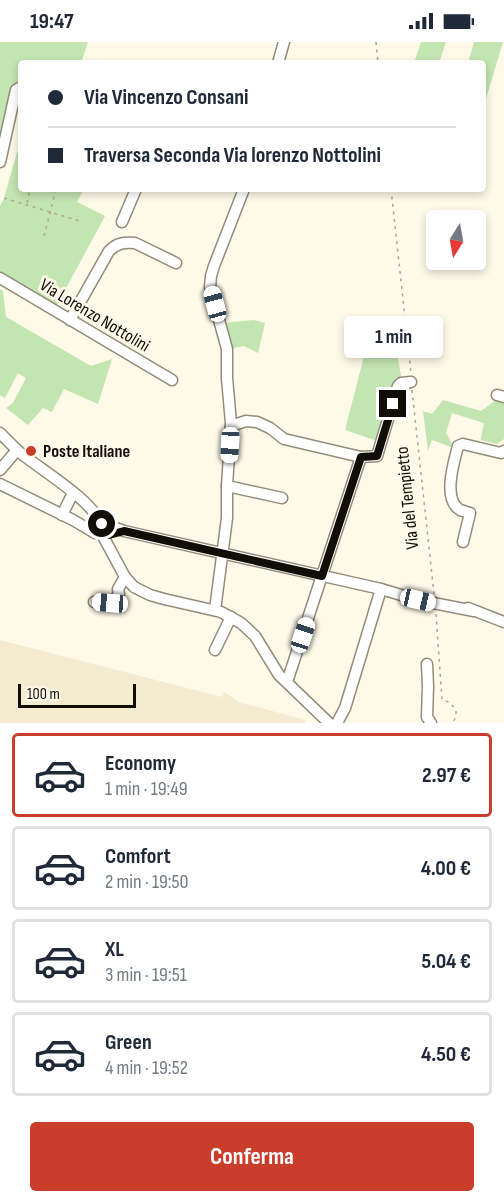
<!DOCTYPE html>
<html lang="it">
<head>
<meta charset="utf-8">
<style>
	body { margin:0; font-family:"Sofia Sans Condensed",sans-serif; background:#f2f2f3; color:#1f2937; height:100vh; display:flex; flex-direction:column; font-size:22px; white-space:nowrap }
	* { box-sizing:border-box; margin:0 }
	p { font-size:20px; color:#747a83 }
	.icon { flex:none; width:33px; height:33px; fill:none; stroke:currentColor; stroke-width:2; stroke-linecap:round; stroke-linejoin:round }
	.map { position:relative; height:681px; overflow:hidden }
	.details { display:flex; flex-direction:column; background:#fff; flex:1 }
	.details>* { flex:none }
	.guide { position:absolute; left:18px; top:18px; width:468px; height:132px; border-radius:6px; box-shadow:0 3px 9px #0003; display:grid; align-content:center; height:132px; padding:0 30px; background:#fff }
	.needle { width:39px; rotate:191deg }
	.buttons { position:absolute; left:426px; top:168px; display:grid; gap:12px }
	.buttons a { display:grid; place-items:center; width:60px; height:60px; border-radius:6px; background:#fff; box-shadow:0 3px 9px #0003; font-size:30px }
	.scale { position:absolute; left:18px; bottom:15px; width:118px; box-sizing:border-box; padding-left:6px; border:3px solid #100e07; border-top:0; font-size:16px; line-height:21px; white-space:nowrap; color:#100e07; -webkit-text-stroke:4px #fef9e8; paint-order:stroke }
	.end { position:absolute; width:27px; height:27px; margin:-14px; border:8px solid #100e07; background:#fff; box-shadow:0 0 0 3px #fff }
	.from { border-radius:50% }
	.bubble { position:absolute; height:42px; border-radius:6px; background:#fff; box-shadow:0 3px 9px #0003; font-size:20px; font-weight:700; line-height:42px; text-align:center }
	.car { position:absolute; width:18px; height:36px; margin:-18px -9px; border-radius:8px; box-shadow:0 0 4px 2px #0007; background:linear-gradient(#fff 24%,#345 0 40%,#fff 0 76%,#345 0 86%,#fff 0) }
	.guide b { display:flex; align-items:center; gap:21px; height:57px; font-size:22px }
	.guide b+b { border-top:2px solid #e0e1e3 }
	.guide i { width:15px; height:15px; background:#1f2937 }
	ul { padding:10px 0 0; list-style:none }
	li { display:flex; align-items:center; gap:18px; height:84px; margin:0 12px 9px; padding:0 18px; border:3px solid #e0e1e3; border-radius:6px }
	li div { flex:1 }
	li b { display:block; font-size:22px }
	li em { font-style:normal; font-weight:700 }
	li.on { border-color:#c93d2a }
	li>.icon { width:54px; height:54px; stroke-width:1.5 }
	.primary-button { display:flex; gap:12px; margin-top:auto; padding:12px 30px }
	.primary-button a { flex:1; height:69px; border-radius:6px; background:#c93d2a; color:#fff; font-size:24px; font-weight:700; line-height:69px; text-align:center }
	.status { display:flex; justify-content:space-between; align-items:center; height:42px; padding:0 30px; background:#fff; direction:ltr }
	.status svg { height:16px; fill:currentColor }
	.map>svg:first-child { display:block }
	.built { fill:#f5ebd0 }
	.green { fill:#c3e5b1 }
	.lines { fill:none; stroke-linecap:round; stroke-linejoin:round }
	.minor-casing { stroke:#938c7a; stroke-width:13 }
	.path { stroke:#aba799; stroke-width:1.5; stroke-dasharray:3 4.5; stroke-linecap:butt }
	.minor { stroke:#fff; stroke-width:10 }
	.route { stroke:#100e07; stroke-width:8 }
	.poi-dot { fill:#c93d2a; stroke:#fef9e8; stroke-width:2 }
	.labels { text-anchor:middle; stroke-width:6; stroke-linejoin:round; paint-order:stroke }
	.street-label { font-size:18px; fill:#100e07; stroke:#fef9e8 }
	.poi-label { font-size:18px; font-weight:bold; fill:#100e07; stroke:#fef9e8; text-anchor:start }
</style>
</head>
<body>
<div class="status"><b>19:47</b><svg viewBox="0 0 49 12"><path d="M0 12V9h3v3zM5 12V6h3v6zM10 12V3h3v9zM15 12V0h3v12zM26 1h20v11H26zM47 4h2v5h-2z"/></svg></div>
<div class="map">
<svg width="504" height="681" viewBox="0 0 504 681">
	<rect width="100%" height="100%" fill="#fef9e8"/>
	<!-- built -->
	<polygon class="built" points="0,598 222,655 224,650 239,660 305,678 305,681 0,681"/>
	<!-- green -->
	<g class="green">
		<polygon points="0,0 88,0 81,21 21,21 21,40 14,42 0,97"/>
		<polygon points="421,0 446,0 439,21 414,21"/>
		<polygon points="474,0 503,0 483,67 483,21 468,21"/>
		<polygon points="21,109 21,147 84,147 77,160 105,174 56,265 0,232 0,164 4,156 17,110"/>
		<polygon points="0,247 3,249 6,275 91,324 112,317 98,362 64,347 52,370 43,366 28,383 6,366 13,361 26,336 18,331 5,356 0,353"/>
		<polygon points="254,278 265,281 258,311 244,304 229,307 222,281"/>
		<polygon points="370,291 395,300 402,339 380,400 345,388"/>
		<polygon points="443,358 481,369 496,358 504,360 504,397 497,402 481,398 481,395 484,381 452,371 446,391 454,405 451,405 432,398 428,409 423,369 432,372"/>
	</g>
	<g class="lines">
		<!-- minor casing -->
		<g class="minor-casing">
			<g id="minor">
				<polyline points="278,21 284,0"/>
				<polyline points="0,120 16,48 21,45"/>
				<polyline points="122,180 136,147"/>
				<polyline points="0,236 172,338"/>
				<path d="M70 278 109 209C117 201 124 200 135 201L176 221"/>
				<polyline points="497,353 504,355"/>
				<polyline points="231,384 246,379 257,380 270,386 284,397 361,415 377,414 398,344 401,341 411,340"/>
				<path d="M0 391C6 397 11 402 17 408 36 425 95 459 100 482"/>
				<polyline points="0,428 17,408"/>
				<polyline points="0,442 73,478 95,491"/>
				<polyline points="227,444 282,456"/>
				<polyline points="62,473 73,451"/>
				<polyline points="107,483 124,489 381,547 418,558 474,569"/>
				<polyline points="104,496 125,535 134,545 150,553 164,557 221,570 241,581 255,594 279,633 329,681"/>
				<path d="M463 500 470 471C467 470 463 469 460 468 442 457 454 420 458 404L463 402 501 411 504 409"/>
				<polyline points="94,560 110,561 115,557 119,552 118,547 125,535"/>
				<polyline points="468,566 504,580"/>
				<polyline points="215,568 227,476 227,444 231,381 227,336 227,307 210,245 211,234 214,224 244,147"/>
				<polyline points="215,608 231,575"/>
				<polyline points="427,622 428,644 427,675 431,681"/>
				<polyline points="287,640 361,415"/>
				<polyline points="337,681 345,666 381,547"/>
			</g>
		</g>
		<!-- path -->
		<g class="path">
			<polyline points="376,0 378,21"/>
			<polyline points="391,147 411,331"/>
			<polyline points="4,156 83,180"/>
			<polyline points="27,161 30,147"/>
			<polyline points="44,194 56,147"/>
			<polyline points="412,348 434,552"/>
			<polyline points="436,572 442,658 449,660 456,668 456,674 453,681"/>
		</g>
		<!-- minor -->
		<use href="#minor" class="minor"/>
	</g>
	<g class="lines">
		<!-- route -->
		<polyline class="route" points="102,482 108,484 110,489 109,493 124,489 322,534 361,415 377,414 393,362"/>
	</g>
	<!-- markers -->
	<circle class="poi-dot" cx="31" cy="409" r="6"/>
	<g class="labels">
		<!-- street labels -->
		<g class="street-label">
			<text transform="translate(95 273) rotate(31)" y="6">Via Lorenzo Nottolini</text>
			<text transform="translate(407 456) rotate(-96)" y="6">Via del Tempietto</text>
		</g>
		<!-- poi labels -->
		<g class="poi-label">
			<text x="43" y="415">Poste Italiane</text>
		</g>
	</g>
</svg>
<div class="buttons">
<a><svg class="needle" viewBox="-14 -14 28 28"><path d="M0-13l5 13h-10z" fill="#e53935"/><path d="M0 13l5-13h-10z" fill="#747a83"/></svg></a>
</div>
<div class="scale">100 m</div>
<i class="end from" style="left:102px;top:482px"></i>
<i class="end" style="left:393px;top:362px"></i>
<div class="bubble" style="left:344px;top:274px;width:99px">1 min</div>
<i class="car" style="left:215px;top:262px;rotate:345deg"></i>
<i class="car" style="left:230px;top:403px;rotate:183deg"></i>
<i class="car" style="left:418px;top:558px;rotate:103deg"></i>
<i class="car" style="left:110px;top:561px;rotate:274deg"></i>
<i class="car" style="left:303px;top:593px;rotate:18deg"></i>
<div class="guide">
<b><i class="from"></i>Via Vincenzo Consani</b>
<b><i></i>Traversa Seconda Via lorenzo Nottolini</b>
</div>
</div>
<section class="details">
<ul>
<li class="on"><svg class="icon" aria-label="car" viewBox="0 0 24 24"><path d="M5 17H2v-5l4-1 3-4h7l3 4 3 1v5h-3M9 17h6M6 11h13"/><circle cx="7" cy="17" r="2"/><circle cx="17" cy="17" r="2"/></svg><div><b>Economy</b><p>1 min · 19:49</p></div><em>2.97 €</em></li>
<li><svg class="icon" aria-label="car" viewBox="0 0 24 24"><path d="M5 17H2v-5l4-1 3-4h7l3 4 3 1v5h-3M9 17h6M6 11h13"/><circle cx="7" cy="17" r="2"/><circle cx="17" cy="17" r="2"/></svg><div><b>Comfort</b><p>2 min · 19:50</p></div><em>4.00 €</em></li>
<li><svg class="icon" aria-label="car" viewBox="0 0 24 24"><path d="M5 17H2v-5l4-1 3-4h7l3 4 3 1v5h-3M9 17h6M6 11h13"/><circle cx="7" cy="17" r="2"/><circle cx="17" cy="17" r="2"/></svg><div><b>XL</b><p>3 min · 19:51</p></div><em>5.04 €</em></li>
<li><svg class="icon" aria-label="car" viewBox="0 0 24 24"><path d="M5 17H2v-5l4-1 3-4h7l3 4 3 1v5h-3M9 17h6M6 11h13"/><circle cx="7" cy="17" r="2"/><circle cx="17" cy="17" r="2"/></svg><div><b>Green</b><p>4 min · 19:52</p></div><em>4.50 €</em></li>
</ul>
<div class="primary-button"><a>Conferma</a></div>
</section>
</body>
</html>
